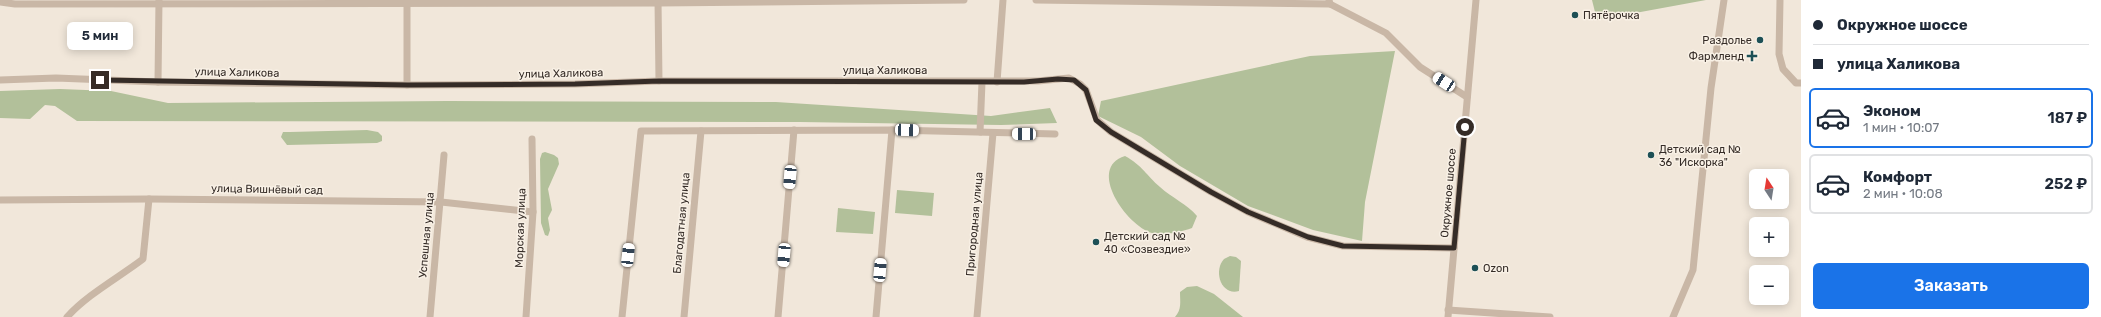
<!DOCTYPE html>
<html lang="ru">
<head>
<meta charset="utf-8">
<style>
	body { margin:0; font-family:Rubik,sans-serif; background:#f6f6f7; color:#1f2937; height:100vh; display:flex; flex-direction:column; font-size:15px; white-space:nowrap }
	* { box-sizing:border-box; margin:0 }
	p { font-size:13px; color:#747a83 }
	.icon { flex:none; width:22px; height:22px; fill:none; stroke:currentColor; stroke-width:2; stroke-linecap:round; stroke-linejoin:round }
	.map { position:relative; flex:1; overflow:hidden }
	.panel { display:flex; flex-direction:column; background:#fff; width:300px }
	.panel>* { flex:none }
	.top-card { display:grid; align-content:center; height:88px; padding:0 12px; background:#fff }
	.needle { width:26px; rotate:348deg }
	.controls { position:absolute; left:1749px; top:169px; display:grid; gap:8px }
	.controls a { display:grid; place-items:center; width:40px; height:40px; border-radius:6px; background:#fff; box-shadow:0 2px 10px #0003; font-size:20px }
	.end { position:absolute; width:18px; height:18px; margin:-9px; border:5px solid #352c27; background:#fff; box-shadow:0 0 0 2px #fff }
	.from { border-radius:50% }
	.bubble { position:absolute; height:28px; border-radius:6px; background:#fff; box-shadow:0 2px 10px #0003; font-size:13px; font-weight:600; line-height:28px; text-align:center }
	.car { position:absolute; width:12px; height:24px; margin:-12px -6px; border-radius:5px; box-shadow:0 0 3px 1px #0007; background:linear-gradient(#fff 24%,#345 0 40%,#fff 0 76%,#345 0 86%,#fff 0) }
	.top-card b { display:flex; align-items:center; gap:14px; height:38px; font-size:15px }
	.top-card b+b { border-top:1px solid #e0e1e3 }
	.top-card i { width:10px; height:10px; background:#1f2937 }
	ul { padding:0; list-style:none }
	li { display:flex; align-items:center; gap:12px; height:60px; margin:0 8px 6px; padding:0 4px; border:2px solid #e0e1e3; border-radius:6px }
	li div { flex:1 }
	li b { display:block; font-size:15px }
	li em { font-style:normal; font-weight:600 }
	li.active { border-color:#1a73e8 }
	li>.icon { width:36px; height:36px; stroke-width:1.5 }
	.cta { display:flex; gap:8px; margin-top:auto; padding:8px 12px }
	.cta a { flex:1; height:46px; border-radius:6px; background:#1a73e8; color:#fff; font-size:16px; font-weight:600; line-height:46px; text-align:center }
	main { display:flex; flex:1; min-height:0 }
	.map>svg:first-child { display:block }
	.green { fill:#b2c09a }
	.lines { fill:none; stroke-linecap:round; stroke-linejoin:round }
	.minor { stroke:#c9b7a6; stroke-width:7 }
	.route { stroke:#352c27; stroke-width:5 }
	.poi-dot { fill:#1d5056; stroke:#f9f1e6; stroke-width:1.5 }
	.labels { text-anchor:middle; stroke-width:3; stroke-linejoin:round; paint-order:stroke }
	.poi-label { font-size:11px; fill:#352c27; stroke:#f9f1e6; text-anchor:start }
	.street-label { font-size:11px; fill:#352c27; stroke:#f9f1e6 }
</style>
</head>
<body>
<main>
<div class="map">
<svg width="1801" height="317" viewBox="0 0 1801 317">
	<rect width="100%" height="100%" fill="#f1e7da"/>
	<!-- green -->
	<g class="green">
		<polygon points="1592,0 1706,0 1597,20"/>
		<polygon points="1395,51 1365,202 1362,241 1313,230 1248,206 1180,166 1141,137 1098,116 1101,101 1310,56"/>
		<polygon points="60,89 111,91 168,103 448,101 776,102 991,116 1050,108 1057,123 1001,125 800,122 77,121 55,106 45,105 30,119 0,118 0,91"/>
		<polygon points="367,130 378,132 382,136 382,141 377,143 287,145 281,137 283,132 290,132"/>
		<polygon points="545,152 554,155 558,158 559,164 548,189 552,210 548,218 550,230 548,236 545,235 541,223 540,159 542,153"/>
		<path d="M1125 156C1143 166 1146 175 1160 187 1172 198 1187 204 1197 216L1192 228C1180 232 1164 236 1152 233 1127 226 1086 168 1125 156Z"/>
		<polygon points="897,190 934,193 932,216 895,213"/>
		<polygon points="838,208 875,212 873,234 836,232"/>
		<path d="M1230 256 1236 257 1241 261 1239 291C1221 296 1213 271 1224 259Z"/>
		<path d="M1197 286 1214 294 1243 317H1175C1182 309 1180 302 1180 292L1187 287Z"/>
	</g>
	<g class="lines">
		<!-- minor -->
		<g class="minor">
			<polyline points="407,0 407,85"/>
			<polyline points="658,0 659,81"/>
			<polyline points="1036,0 1330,4"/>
			<polyline points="1329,0 1330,4 1386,33 1420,67 1467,97"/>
			<polyline points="1780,0 1779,54 1783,69 1796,83 1801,83"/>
			<polyline points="0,2 15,4 658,3 964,0"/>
			<polyline points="0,80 56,78 158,82 407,85 575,84 659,81 1038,81 1069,78 1080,84 1086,90 1097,120 1111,132 1211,192 1248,212 1307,237 1343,246 1454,248"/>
			<polyline points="158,82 159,0"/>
			<polyline points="997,82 1003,0"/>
			<polyline points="980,132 982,82"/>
			<polyline points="0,200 149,199 441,202 533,212"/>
			<polyline points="1448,310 1550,317"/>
			<path d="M67 317C88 294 118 278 143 259L149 199"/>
			<polyline points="430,317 444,155"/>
			<polyline points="526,317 533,212 532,139"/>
			<polyline points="622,317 641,131 892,130 1055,134"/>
			<polyline points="684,317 701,131"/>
			<polyline points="778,317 794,130"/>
			<polyline points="876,317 892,130"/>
			<polyline points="977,317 993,133"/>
			<polyline points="1448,317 1476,0"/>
			<polyline points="1673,317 1693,270 1711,88 1724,0"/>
		</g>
	</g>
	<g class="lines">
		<!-- route -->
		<polyline class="route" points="100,80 408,85 575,84 659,81 1024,82 1058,79 1074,80 1086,90 1096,120 1111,132 1211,192 1248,212 1308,237 1343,246 1454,248 1465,127"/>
	</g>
	<!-- markers -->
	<g class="poi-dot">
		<circle cx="1575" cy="15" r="4"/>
		<circle cx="1760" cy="40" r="4"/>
		<path d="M1750 50h4v4h4v4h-4v4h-4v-4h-4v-4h4z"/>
		<circle cx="1651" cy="155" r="4"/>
		<circle cx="1096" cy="242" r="4"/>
		<circle cx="1475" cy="268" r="4"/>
	</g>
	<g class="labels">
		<!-- poi labels -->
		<g class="poi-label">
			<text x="1583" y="19">Пятёрочка</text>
			<text x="1752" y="44" text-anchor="end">Раздолье</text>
			<text x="1744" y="60" text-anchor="end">Фармленд</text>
			<text x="1659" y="153">Детский сад №<tspan x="1659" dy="13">36 "Искорка"</tspan></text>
			<text x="1104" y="240">Детский сад №<tspan x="1104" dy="13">40 «Созвездие»</tspan></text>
			<text x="1483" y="272">Ozon</text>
		</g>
		<!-- street labels -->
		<g class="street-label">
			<text x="885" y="74">улица Халикова</text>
			<text transform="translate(237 72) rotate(1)" y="4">улица Халикова</text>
			<text transform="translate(561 73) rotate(-1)" y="4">улица Халикова</text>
			<text transform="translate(267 189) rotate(1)" y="4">улица Вишнёвый сад</text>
			<text transform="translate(1448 193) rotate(-85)" y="4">Окружное шоссе</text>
			<text transform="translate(681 223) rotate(-85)" y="4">Благодатная улица</text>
			<text transform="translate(974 224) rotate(-85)" y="4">Пригородная улица</text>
			<text transform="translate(520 228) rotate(-88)" y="4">Морская улица</text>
			<text transform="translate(426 235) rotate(-85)" y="4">Успешная улица</text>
		</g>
	</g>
</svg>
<div class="controls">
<a><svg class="needle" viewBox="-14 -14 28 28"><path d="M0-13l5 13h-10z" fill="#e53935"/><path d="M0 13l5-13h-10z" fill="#747a83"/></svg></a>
<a>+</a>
<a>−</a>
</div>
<i class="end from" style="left:1465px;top:127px"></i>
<i class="end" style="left:100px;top:80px"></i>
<div class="bubble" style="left:67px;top:22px;width:66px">5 мин</div>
<i class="car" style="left:1444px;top:82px;rotate:303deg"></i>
<i class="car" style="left:907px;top:130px;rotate:92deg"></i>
<i class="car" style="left:1024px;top:134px;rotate:271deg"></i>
<i class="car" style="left:790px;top:177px;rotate:185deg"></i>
<i class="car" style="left:628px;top:255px;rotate:6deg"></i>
<i class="car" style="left:784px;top:255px;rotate:185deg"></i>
<i class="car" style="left:880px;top:270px;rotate:5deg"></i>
</div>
<section class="panel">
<div class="top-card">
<b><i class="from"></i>Окружное шоссе</b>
<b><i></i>улица Халикова</b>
</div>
<ul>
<li class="active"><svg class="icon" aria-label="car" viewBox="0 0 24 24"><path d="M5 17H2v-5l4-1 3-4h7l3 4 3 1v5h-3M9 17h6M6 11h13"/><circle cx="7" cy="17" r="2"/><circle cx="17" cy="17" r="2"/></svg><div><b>Эконом</b><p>1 мин · 10:07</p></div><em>187 ₽</em></li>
<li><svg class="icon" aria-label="car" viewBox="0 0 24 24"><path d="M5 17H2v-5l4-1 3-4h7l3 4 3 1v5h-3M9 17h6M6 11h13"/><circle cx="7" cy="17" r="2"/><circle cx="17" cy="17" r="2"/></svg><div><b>Комфорт</b><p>2 мин · 10:08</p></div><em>252 ₽</em></li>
</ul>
<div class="cta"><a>Заказать</a></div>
</section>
</main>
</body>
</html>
